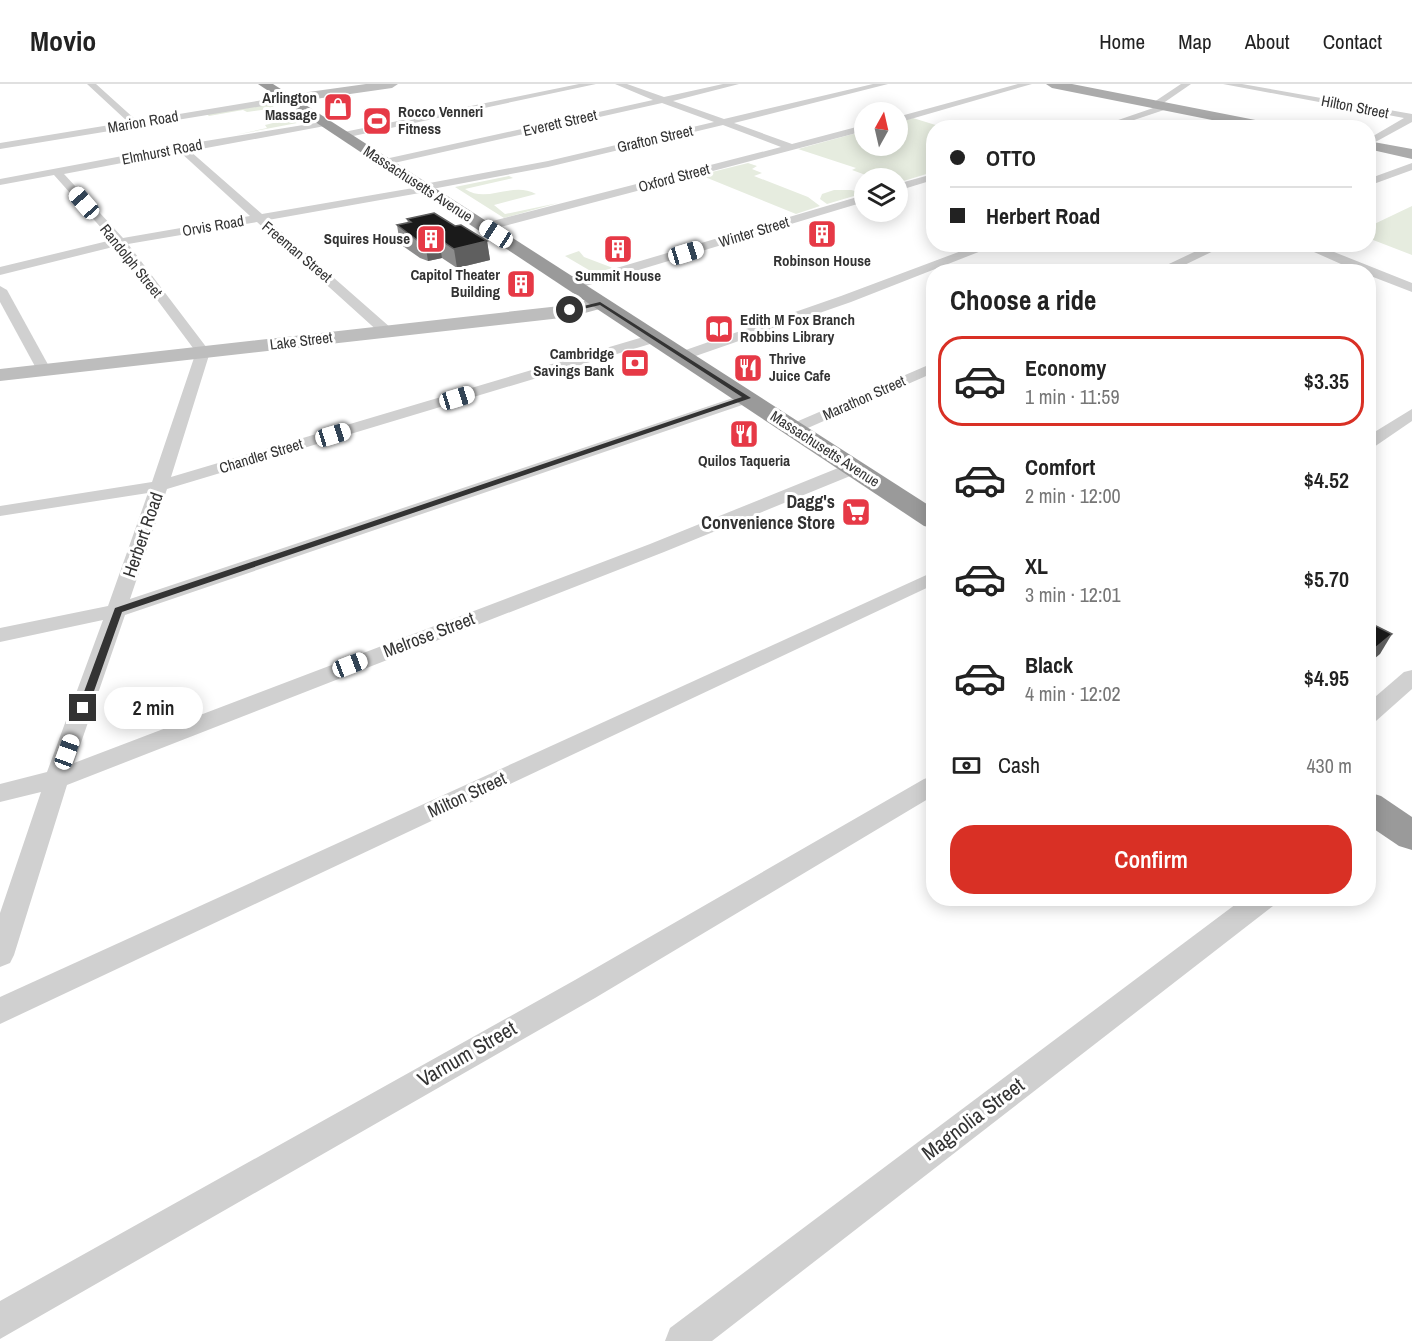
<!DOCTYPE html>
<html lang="en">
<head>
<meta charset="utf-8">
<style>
	body { margin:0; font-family:"Archivo Narrow",sans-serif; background:#f2f2f2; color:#222; height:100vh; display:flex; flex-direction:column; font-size:22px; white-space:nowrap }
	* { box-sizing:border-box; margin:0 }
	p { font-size:20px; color:#767676 }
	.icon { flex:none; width:33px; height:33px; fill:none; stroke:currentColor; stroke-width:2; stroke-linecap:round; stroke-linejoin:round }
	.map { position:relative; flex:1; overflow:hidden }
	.sheet { position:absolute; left:926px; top:180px; width:450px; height:642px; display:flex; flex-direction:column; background:#fff; border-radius:24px; box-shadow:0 3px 15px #0003 }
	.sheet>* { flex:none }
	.hud { position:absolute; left:926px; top:36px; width:450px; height:132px; border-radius:24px; box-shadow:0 3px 15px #0003; display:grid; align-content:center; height:132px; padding:0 24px; background:#fff }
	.needle { width:39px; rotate:8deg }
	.buttons { position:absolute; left:854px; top:18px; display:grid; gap:12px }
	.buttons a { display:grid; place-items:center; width:54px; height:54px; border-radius:50%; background:#fff; box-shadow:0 3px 15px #0003; font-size:30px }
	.end { position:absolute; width:27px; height:27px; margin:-14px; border:8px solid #333; background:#fff; box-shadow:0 0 0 3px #fff }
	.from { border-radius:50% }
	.bubble { position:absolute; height:42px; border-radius:21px; background:#fff; box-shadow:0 3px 15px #0003; font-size:20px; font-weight:600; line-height:42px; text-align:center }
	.car { position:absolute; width:18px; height:36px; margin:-18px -9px; border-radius:8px; box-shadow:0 0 4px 2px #0007; background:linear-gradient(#fff 24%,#345 0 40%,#fff 0 76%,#345 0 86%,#fff 0) }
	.hud b { display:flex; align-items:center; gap:21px; height:57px; font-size:22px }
	.hud b+b { border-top:2px solid #e0e0e0 }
	.hud i { width:15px; height:15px; background:#222 }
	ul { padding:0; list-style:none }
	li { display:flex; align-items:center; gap:18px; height:90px; margin:0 12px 9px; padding:0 12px; border:3px solid transparent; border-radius:24px }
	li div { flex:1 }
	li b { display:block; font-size:22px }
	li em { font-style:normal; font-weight:600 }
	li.selected { border-color:#d93025 }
	li>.icon { width:54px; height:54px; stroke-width:1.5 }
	h2 { padding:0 24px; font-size:27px; line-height:72px }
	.pay { display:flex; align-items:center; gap:15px; height:66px; padding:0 24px; font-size:22px }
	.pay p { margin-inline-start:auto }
	.primary-button { display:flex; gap:12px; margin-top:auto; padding:12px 24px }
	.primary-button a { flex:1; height:69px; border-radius:24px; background:#d93025; color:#fff; font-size:24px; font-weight:600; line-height:69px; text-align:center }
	header { display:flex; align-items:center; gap:36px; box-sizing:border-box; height:84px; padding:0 30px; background:#fff; border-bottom:2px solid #e0e0e0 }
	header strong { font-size:28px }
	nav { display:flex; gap:33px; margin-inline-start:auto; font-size:21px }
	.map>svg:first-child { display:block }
	.green { fill:#e6ecdf }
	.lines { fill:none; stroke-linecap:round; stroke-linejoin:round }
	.street { fill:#d0d0d0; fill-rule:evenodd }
	.secondary { fill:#bdbdbd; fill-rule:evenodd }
	.primary { fill:#ababab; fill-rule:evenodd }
	.highway { fill:#9a9a9a; fill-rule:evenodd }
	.wall { fill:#8c8c8c }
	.shaded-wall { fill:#5f5f5f }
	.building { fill:#1a1a1a; stroke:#5f5f5f; stroke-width:1.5 }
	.route { fill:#333 }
	.labels { text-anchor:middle; stroke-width:6; stroke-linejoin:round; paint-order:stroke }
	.far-poi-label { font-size:15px; font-weight:bold; fill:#333; stroke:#fff; text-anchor:end }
	.far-street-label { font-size:15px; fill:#333; stroke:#fff }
	.poi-label { font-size:18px; font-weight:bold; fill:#333; stroke:#fff; text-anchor:end }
	.street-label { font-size:18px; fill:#333; stroke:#fff }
	.near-street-label { font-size:21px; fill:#333; stroke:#fff }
</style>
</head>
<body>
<header>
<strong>Movio</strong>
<nav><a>Home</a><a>Map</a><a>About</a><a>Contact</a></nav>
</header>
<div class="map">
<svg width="1412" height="1257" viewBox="0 0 1412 1257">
	<rect width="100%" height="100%" fill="#fff"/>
	<!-- green -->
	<g class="green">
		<polygon points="268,19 297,39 235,51 267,44 265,41 285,36 269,25 247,28 243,26 209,32 205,29"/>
		<polygon points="913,34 942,43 933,44 933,88 897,99 897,94 874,94 852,86 856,84 798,65 864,47 864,62 897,62 897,38"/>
		<polygon points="748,79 757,82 752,85 762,89 754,92 808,113 820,122 796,130 700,91"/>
		<path d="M509 92 513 94 465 105C487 120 512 97 536 110L494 121 505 130 558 119 504 134 455 103Z"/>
		<polygon points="834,106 851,106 864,109 827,120 820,115 822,110"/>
		<polygon points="1412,122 1412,171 1368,154 1368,143"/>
		<polygon points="579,167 584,173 613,184 594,189 565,172"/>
	</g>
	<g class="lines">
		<!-- street -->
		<g class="street">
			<polygon points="87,0 96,0 137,37 287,12 292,15 287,18 0,65 0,59 128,38"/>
			<polygon points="579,0 596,0 344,54 339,51 344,48"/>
			<path d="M615 0H627L664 13 723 0H739L673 17 724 35 873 0H888L734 39 792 60 864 41V47L485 147 481 146V140L781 63 723 41 548 83 432 105 431 107 268 136 391 244 393 247 386 251 381 250 257 138 128 160 210 268 171 393 650 251H660L662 254 660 257 167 405 130 515 742 311H754L756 314 754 317 125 531 74 679 650 460 848 380H860L863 384 860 388 664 468 67 701 14 871 10 879 0 883V829L41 708 0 718V700L47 688 103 536 0 558V544L108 522 148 409 0 432V422L152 398 196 268 117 162 0 191V183L112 156 54 91 0 101V95L181 61 328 37V41L325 42 190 67 262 130 419 103 424 100 548 77 714 38 662 19 385 81 380 78 385 75 653 16ZM180 68 250 132 123 154 64 90Z"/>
			<polygon points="1018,0 1032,0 897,39 897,33"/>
			<polygon points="1181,0 1191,0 1162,20 1170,20 1170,24 1110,44 1095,44 1156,23 1152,20 1154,18"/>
			<polygon points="1223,0 1242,0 1412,30 1412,38 1368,62 1368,55 1404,34"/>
			<polygon points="1412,79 1412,86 1368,102 1368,95"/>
			<polygon points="933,90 933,96 897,107 897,100"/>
			<polygon points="864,111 864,118 579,204 574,205 567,201 569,198"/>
			<polygon points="980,160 999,160 851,218 687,275 677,275 675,272 677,269 841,212"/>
			<polygon points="1211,160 1228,160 1170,188 1152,188"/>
			<polygon points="1296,160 1314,160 1412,199 1412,208 1368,191 1368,188 1359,188"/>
			<polygon points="0,202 7,206 51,286 49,289 44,290 37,286 0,218"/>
			<polygon points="933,279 933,289 801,347 795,349 787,344 789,341"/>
			<polygon points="1412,325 1412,337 1374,363 1368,364 1368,352"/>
			<polygon points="933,488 933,501 0,940 0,913"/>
			<polygon points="1412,586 1412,605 1376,637 1368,639 1368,619 1404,588"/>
			<polygon points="933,692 933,712 595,914 0,1255 0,1217 575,896 924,695"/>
			<polygon points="1244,814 1277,814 1273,822 712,1257 665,1257 670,1244"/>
		</g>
		<!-- secondary -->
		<g class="secondary">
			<polygon points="366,0 398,0 392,4 287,19 281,15 287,11"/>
			<polygon points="600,213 607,215 609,219 607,223 570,233 0,297 0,285 569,221"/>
		</g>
		<!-- primary -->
		<g class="primary">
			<polygon points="1046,0 1072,0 1276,40 1283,44 1252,44 1052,4"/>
			<polygon points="1368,57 1412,65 1412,75 1368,65"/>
		</g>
		<!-- highway -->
		<g class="highway">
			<polygon points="258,0 273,0 933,424 933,444 924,442"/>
			<polygon points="1368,708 1381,712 1412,733 1412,766 1399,762 1368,741"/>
		</g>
	</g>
	<!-- wall -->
	<polygon class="wall" points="407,135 487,157 490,176 457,184 442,174 428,177 420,174 400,160 397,141 408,139"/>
	<!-- shaded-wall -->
	<g class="shaded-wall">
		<polygon points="439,155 442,174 428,177 425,158"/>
		<polygon points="487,157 490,176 457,184 454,165"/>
		<polygon points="1392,550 1380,570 1368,580 1368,570"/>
	</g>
	<!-- building -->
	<g class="building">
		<polygon points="434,129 455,142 461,141 487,157 454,165 439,155 425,158 417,156 397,141 411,138 407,135"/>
		<polygon points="1368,538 1392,550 1368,570"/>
	</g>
	<!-- route -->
	<polygon class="route" points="600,218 751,314 122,528 88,624 83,627 79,626 78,624 115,524 742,313 600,221 570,228 567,226"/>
	<!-- icons -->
	<defs>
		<g id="shop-square" transform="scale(1.5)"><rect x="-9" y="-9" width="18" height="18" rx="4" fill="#e63946" stroke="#fff"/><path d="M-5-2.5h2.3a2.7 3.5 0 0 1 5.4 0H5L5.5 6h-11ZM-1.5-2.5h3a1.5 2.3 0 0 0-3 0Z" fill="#fff"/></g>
		<g id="stadium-square" transform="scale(1.5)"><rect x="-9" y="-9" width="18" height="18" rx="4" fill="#e63946" stroke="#fff"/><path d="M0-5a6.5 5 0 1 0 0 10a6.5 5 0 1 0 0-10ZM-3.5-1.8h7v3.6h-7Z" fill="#fff"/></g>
		<g id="building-square" transform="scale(1.5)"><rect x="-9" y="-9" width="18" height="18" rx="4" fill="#e63946" stroke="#fff"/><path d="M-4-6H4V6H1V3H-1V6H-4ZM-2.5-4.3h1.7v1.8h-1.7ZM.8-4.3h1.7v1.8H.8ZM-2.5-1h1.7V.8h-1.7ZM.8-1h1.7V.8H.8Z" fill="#fff"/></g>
		<g id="library-square" transform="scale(1.5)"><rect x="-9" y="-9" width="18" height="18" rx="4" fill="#e63946" stroke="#fff"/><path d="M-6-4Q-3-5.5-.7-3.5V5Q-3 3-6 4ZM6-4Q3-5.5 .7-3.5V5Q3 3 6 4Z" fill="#fff"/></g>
		<g id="bank-square" transform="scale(1.5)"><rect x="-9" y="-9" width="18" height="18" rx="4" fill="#e63946" stroke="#fff"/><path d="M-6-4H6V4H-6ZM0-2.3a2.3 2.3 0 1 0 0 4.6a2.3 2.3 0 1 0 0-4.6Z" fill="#fff"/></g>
		<g id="restaurant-square" transform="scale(1.5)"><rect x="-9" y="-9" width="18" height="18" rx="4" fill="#e63946" stroke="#fff"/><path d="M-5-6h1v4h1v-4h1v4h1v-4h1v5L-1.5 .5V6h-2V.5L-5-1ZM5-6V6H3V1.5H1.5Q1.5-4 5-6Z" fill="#fff"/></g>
		<g id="supermarket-square" transform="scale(1.5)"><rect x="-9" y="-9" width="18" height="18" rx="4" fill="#e63946" stroke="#fff"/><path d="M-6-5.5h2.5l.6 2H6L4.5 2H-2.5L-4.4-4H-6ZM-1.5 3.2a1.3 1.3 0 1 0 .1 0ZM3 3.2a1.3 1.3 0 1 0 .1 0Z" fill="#fff"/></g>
	</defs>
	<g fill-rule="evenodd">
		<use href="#shop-square" x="338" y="23"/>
		<use href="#stadium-square" x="377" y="37"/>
		<use href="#building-square" x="822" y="150"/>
		<use href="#building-square" x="431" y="155"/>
		<use href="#building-square" x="618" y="165"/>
		<use href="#building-square" x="521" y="200"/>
		<use href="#library-square" x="719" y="245"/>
		<use href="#bank-square" x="635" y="279"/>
		<use href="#restaurant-square" x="748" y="284"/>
		<use href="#restaurant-square" x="744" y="350"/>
		<use href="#supermarket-square" x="856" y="428"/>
	</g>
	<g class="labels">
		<!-- far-poi labels -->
		<g class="far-poi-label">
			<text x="317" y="19">Arlington<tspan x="317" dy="17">Massage</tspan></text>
			<text x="398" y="33" text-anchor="start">Rocco Venneri<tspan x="398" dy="17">Fitness</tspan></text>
			<text x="410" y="160">Squires House</text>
			<text x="822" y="182" text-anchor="middle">Robinson House</text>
			<text x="500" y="196">Capitol Theater<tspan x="500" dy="17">Building</tspan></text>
			<text x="618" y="197" text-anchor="middle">Summit House</text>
			<text x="740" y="241" text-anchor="start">Edith M Fox Branch<tspan x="740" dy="17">Robbins Library</tspan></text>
			<text x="614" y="275">Cambridge<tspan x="614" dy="17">Savings Bank</tspan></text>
			<text x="769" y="280" text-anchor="start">Thrive<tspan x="769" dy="17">Juice Cafe</tspan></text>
			<text x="744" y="382" text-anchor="middle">Quilos Taqueria</text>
		</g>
		<!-- far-street labels -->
		<g class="far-street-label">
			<text transform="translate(1355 23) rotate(11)" y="5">Hilton Street</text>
			<text transform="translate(143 38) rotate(-10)" y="5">Marion Road</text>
			<text transform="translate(560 39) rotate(-13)" y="5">Everett Street</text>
			<text transform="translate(655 55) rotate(-13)" y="5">Grafton Street</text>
			<text transform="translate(162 68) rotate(-11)" y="5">Elmhurst Road</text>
			<text transform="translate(674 94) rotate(-15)" y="5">Oxford Street</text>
			<text transform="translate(418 100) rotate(33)" y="5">Massachusetts Avenue</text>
			<text transform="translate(213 142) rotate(-10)" y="5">Orvis Road</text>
			<text transform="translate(754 148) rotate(-17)" y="5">Winter Street</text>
			<text transform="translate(297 168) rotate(40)" y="5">Freeman Street</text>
			<text transform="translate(131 177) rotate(51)" y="5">Randolph Street</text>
			<text transform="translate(301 257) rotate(-7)" y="5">Lake Street</text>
			<text transform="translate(864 314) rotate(-24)" y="5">Marathon Street</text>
			<text transform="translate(825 365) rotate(33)" y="5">Massachusetts Avenue</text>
			<text transform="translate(261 372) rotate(-17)" y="5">Chandler Street</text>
		</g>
		<!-- poi labels -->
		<g class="poi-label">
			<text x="835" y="424">Dagg's<tspan x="835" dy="21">Convenience Store</tspan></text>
		</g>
		<!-- street labels -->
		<g class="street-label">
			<text transform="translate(143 451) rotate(-71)" y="6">Herbert Road</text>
			<text transform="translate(429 551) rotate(-21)" y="6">Melrose Street</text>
			<text transform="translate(467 711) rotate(-25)" y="6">Milton Street</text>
		</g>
		<!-- near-street labels -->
		<g class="near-street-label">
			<text transform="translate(467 970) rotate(-30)" y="7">Varnum Street</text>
			<text transform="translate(973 1035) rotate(-37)" y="7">Magnolia Street</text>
		</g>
	</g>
</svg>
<div class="buttons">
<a><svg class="needle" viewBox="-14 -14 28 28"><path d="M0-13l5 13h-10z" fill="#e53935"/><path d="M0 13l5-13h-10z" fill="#767676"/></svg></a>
<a><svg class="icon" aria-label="layers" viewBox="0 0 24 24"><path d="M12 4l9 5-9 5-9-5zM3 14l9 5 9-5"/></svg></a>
</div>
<i class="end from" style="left:570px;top:226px"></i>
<i class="end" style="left:83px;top:624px"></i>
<div class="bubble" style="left:104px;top:603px;width:99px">2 min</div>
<i class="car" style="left:84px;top:119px;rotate:319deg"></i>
<i class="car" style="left:496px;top:150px;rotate:303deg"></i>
<i class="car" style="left:686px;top:169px;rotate:73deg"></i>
<i class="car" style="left:457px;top:314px;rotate:73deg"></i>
<i class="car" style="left:333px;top:351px;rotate:73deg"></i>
<i class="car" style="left:350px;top:581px;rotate:69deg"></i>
<i class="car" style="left:67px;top:668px;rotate:20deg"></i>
<div class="hud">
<b><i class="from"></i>OTTO</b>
<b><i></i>Herbert Road</b>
</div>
<section class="sheet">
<h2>Choose a ride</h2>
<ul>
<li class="selected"><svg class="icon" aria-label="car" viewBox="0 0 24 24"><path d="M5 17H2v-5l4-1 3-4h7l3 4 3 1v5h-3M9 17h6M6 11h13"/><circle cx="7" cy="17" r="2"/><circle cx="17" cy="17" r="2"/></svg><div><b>Economy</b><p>1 min · 11:59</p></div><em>$3.35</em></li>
<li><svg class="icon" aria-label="car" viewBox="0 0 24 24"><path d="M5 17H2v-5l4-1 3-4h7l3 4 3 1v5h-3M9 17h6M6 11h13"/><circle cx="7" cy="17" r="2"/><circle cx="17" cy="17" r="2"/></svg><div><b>Comfort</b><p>2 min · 12:00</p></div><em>$4.52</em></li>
<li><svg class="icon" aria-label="car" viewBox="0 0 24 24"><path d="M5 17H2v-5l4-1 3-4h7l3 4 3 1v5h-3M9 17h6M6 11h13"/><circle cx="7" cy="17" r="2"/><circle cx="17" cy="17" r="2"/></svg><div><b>XL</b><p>3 min · 12:01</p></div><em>$5.70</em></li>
<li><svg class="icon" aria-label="car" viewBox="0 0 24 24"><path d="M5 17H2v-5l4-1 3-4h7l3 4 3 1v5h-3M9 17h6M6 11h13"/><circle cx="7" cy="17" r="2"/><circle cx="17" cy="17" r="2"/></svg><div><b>Black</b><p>4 min · 12:02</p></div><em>$4.95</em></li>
</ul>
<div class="pay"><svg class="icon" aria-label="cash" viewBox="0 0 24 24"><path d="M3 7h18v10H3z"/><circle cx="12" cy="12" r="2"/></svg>Cash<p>430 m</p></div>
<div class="primary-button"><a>Confirm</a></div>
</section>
</div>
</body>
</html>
